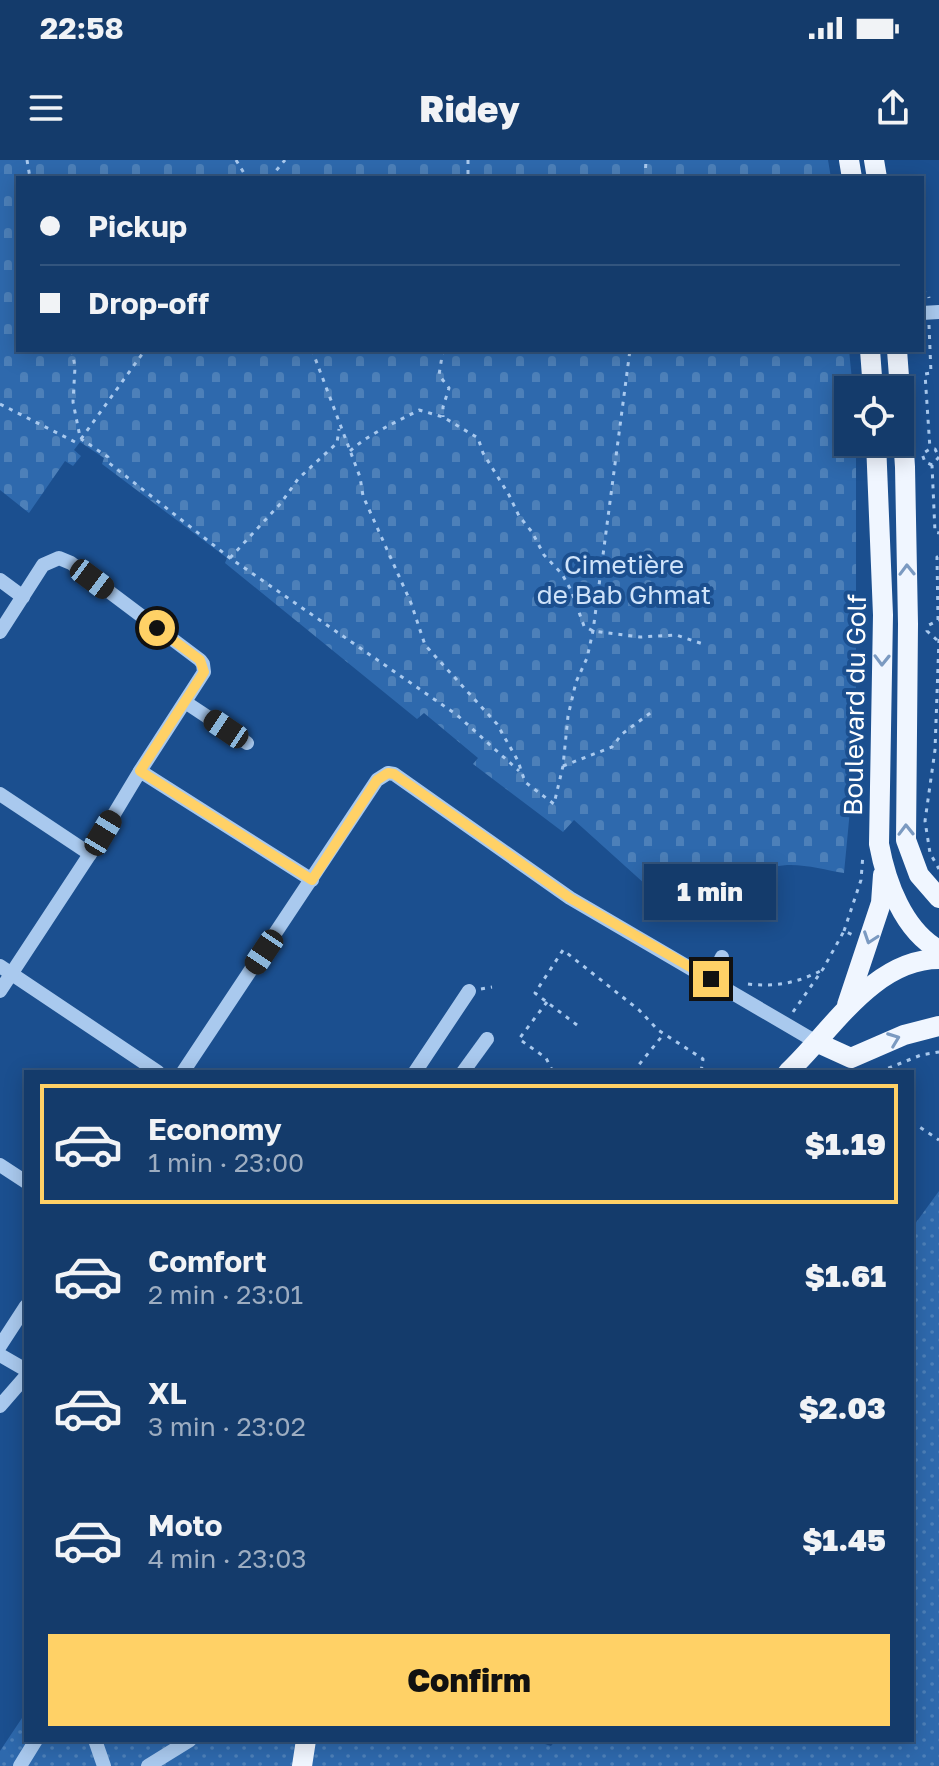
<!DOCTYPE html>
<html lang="en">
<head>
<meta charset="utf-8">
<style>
	body { margin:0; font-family:"Golos Text",sans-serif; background:#214673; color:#f1f3f6; height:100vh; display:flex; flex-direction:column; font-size:30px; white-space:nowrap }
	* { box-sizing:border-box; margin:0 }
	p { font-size:26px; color:#9dadc1 }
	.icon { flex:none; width:44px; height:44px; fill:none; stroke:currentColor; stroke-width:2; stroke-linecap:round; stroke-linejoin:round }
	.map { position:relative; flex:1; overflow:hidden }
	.details { position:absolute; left:24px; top:910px; width:890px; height:672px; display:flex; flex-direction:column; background:#143b6b; border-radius:0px; box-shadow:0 4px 20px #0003,0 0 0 2px #33557e }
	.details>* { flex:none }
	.banner { position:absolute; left:16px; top:16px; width:908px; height:176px; border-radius:0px; box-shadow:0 4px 20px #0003,0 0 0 2px #33557e; display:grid; align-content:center; height:176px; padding:0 24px; background:#143b6b }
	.buttons { position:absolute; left:834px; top:216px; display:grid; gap:16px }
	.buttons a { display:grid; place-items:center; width:80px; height:80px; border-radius:0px; background:#143b6b; box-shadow:0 4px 20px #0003,0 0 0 2px #33557e; font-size:40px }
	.end { position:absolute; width:36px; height:36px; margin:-18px; border:10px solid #ffd166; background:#111; box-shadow:0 0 0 4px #111 }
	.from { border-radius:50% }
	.bubble { position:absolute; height:56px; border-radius:0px; background:#143b6b; box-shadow:0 4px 20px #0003,0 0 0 2px #33557e; font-size:26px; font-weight:800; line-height:56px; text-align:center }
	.car { position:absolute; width:24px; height:48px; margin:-24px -12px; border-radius:10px; box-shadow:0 0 6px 2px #0007; background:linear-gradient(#222 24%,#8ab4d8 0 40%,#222 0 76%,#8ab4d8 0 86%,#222 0) }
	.banner b { display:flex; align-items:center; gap:28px; height:76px; font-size:30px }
	.banner b+b { border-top:2px solid #33557e }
	.banner i { width:20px; height:20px; background:#f1f3f6 }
	ul { padding:14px 0 0; list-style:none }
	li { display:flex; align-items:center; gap:24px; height:120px; margin:0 16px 12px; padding:0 8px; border:4px solid transparent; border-radius:0px }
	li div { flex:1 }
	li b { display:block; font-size:30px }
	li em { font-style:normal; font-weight:800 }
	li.current { border-color:#ffd166 }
	li>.icon { width:72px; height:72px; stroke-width:1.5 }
	.primary-button { display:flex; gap:16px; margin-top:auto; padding:16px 24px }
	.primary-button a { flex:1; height:92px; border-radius:0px; background:#ffd166; color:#111; font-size:32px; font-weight:800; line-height:92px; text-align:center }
	.status { display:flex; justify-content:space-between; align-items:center; height:56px; padding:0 40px; background:#143b6b; direction:ltr }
	.status svg { height:22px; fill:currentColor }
	header { display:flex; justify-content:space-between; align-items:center; height:104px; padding:0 24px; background:#143b6b; font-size:36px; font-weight:800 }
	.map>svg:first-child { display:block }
	.cemetery { fill:url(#cemetery-stones) }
	.park { fill:url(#park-dots) }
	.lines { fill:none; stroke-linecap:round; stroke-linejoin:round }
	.path { stroke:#a9c9ee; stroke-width:3; stroke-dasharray:4 6; stroke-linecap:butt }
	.minor { stroke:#a9c9ee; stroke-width:14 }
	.major { stroke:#f0f6ff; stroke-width:20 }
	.oneway { stroke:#7b9ac1 }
	.route { stroke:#ffd166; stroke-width:10 }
	.labels { text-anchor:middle; stroke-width:8; stroke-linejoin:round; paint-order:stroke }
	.park-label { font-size:26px; fill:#cfe3fa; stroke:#1b4f8f }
	.street-label { font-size:26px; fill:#fff; stroke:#1b4f8f }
</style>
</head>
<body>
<div class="status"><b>22:58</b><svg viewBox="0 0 49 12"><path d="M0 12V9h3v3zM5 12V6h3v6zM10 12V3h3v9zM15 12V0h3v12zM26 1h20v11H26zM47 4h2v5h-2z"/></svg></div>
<header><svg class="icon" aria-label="menu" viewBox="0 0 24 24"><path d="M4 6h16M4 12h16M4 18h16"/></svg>Ridey<svg class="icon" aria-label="share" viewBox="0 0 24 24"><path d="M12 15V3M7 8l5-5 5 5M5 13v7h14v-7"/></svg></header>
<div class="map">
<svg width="939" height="1606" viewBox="0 0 939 1606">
	<defs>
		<pattern id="cemetery-stones" width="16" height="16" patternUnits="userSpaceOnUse" patternTransform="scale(2)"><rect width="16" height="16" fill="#2e69ad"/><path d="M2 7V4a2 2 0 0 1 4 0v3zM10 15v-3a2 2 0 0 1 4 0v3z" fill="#4d80b9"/></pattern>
		<pattern id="park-dots" width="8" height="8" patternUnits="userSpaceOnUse" patternTransform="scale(2)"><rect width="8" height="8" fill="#2e69ad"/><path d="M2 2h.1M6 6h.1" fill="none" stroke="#4d80b9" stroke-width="1.8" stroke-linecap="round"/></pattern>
	</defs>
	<rect width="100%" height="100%" fill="#1b4f8f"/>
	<!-- cemetery -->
	<path class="cemetery" d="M0 0H828L831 18H18V190H849L853 230H848V282H856V587L844 713C826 710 805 704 787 705 746 708 710 732 676 752L574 660 563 672 473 604 478 598 424 553 417 559 225 403 227 398 102 304 104 298 80 282 74 290 81 296 73 306 65 301 29 353 0 330Z"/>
	<!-- park -->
	<polygon class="park" points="939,1031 939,1606 0,1606 0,1591 26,1552 26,1580 533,1580 551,1586 556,1580 912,1580 912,1068"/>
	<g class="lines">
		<!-- path -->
		<g class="path">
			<polyline points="27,0 30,18"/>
			<polyline points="236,0 247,18"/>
			<polyline points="468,0 468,18"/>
			<polyline points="270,18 285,0"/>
			<polyline points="645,18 646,0"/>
			<polyline points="922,132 928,133 929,138"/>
			<polyline points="929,165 931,213 925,214 930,289"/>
			<polyline points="72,190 75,207 73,242 80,277"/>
			<polyline points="312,190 360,317 363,336 411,443 425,485 497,564 518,601 525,622 554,644 563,606 568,556 576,522 587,498 593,471 630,190"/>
			<polyline points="443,190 439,215 449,228 443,247 443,257"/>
			<polyline points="0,244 75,282 81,279 108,297 109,303 230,398 457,555 519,611"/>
			<polyline points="81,279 145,190"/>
			<path d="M350 291C370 273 395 263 419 250L443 257 478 278 483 293 509 335 519 356 532 372 544 395 562 414 571 430 584 466 593 471 640 477 676 475 703 484"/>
			<polyline points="939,297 932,305 935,372 939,373"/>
			<polyline points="932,305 925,302 922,294 930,289 935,289 939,297"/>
			<polyline points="230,398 281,343 298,319 337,283 339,269"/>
			<polyline points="938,460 937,397 939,397"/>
			<polyline points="939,479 935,590 925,661 930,693 939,709"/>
			<polyline points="937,480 927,471 929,465 939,460"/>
			<polyline points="563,606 612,587 622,574 653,551"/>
			<polyline points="844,771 861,720 863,694"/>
			<path d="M748 824C775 827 798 823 822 810"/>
			<polyline points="481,829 492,827"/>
			<polyline points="547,842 519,879 546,898 553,912"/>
			<polyline points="793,852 823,809 844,771 853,775"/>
			<polyline points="577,865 535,833 563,790 639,850 658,870 703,899 701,912"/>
			<polyline points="633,912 663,875"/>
			<polyline points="879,912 921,895 939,892"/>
			<polyline points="912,962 939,980"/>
		</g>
		<!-- minor -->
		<g class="minor">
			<polyline points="922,153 939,152"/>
			<polyline points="0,420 23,437"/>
			<polyline points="0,472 43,405 59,398 71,403 200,500 203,504 204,512 140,611"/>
			<polyline points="185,542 247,583"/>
			<polyline points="0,634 90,694"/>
			<polyline points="0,806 158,912"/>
			<polyline points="711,819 722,797"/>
			<polyline points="0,831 90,694 140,611 312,720"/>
			<polyline points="183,912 377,620 388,613 394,614 570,738 818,883"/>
			<polyline points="415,912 469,831"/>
			<polyline points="463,912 487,879"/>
			<polyline points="0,1005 26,1022"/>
			<polyline points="0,1186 26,1146"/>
			<polyline points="0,1195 26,1210"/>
			<polyline points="0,1246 26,1216"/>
			<polyline points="95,1580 104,1606"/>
			<polyline points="20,1606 36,1580"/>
			<polyline points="148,1606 190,1580"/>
		</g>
		<!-- major -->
		<g class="major">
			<polyline points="849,0 852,18"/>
			<polyline points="874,0 877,18"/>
			<polyline points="870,190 873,230"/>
			<polyline points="897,190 900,230"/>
			<polyline points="900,231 905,307 908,464 906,680 919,715 939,738"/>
			<path d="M876 282 883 455 879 684C886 722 903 770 939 790"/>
			<polyline points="847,845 881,743 883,715"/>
			<polyline points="818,883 851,898 904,875 939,866"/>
			<path d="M788 912C831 872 873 799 939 799"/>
			<polyline points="302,1606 306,1580"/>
		</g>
	</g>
	<!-- one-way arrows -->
	<defs><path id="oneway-chevron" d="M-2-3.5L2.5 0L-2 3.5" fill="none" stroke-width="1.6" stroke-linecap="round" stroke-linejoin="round" transform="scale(2)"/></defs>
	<g class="oneway">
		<use href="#oneway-chevron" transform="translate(907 410) rotate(-91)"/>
		<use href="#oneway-chevron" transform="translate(882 500) rotate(91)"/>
		<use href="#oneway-chevron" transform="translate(906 670) rotate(-91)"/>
		<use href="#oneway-chevron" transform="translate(870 778) rotate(109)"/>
		<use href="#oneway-chevron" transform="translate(894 879) rotate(-21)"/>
	</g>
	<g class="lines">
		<!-- route -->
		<polyline class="route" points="157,468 200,500 204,512 140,611 312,720 377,620 388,613 394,614 570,738 711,819"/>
	</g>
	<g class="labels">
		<!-- park labels -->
		<g class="park-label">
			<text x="624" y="414">Cimetière<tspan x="624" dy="30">de Bab Ghmat</tspan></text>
		</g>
		<!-- street labels -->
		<g class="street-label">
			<text transform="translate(855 545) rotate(-89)" y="9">Boulevard du Golf</text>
		</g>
	</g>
</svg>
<div class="buttons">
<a><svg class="icon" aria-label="locate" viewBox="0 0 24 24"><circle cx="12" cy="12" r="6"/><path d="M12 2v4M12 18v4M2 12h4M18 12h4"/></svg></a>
</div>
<i class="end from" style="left:157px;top:468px"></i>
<i class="end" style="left:711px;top:819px"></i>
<div class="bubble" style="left:644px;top:704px;width:132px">1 min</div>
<i class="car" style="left:92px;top:419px;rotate:127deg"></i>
<i class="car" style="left:226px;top:569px;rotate:304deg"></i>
<i class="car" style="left:103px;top:673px;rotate:31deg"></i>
<i class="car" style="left:264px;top:792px;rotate:214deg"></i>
<div class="banner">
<b><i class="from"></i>Pickup</b>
<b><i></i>Drop-off</b>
</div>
<section class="details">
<ul>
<li class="current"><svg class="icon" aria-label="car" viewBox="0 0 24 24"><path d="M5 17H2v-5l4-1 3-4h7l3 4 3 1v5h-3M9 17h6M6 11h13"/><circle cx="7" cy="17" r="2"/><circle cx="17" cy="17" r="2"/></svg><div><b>Economy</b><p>1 min · 23:00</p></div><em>$1.19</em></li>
<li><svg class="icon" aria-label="car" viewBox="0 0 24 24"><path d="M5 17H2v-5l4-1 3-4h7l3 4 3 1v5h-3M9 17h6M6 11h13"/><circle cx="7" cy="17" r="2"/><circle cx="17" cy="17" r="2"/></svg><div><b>Comfort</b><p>2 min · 23:01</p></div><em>$1.61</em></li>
<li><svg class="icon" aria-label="car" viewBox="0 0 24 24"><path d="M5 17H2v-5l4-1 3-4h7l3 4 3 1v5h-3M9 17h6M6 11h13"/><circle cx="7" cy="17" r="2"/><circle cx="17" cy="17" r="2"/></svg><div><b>XL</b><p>3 min · 23:02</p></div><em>$2.03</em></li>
<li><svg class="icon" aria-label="car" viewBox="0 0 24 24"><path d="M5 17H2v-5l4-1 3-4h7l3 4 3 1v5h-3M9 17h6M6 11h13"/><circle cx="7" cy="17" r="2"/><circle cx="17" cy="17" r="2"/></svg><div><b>Moto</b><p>4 min · 23:03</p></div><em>$1.45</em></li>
</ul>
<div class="primary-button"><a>Confirm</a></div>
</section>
</div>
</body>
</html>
